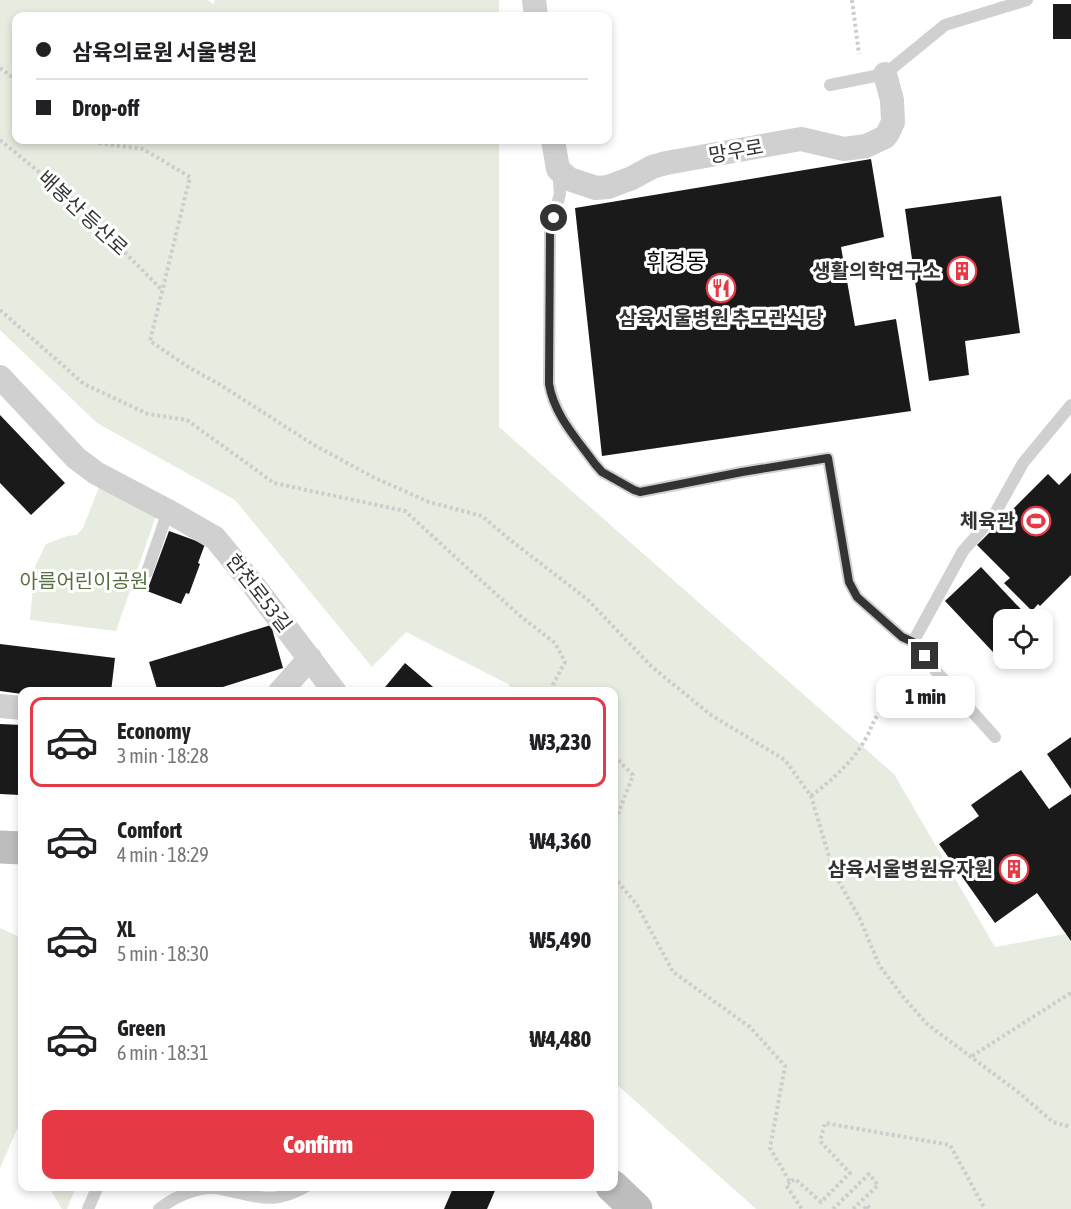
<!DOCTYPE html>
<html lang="en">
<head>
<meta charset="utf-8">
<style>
	body { margin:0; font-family:"Asap Condensed","Noto Sans KR",sans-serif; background:#f2f2f2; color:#202124; height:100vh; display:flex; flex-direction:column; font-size:22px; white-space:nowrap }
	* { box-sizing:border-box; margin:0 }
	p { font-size:20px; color:#757577 }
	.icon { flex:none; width:33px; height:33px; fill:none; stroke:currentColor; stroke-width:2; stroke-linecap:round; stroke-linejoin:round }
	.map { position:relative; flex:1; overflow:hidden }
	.panel { position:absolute; left:18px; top:687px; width:600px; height:504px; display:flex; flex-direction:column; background:#fff; border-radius:12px; box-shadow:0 3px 9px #0003 }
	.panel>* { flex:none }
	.guide { position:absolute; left:12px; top:12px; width:600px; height:132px; border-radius:12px; box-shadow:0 3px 9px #0003; display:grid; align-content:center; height:132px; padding:0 24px; background:#fff }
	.buttons { position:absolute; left:993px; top:609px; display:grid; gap:12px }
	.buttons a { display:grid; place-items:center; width:60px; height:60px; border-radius:12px; background:#fff; box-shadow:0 3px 9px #0003; font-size:30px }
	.end { position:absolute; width:27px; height:27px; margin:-14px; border:8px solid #333; background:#fff; box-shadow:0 0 0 3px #fff }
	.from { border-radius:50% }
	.bubble { position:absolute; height:42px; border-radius:12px; background:#fff; box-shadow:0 3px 9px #0003; font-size:20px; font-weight:800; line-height:42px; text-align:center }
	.guide b { display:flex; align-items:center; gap:21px; height:57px; font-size:22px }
	.guide b+b { border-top:2px solid #e0e0e0 }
	.guide i { width:15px; height:15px; background:#202124 }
	ul { padding:10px 0 0; list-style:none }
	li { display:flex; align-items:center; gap:18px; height:90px; margin:0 12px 9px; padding:0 12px; border:3px solid transparent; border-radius:12px }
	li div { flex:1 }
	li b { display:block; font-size:22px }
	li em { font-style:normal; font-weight:800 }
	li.active { border-color:#e63946 }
	li>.icon { width:54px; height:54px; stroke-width:1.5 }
	.cta { display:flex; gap:12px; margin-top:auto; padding:12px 24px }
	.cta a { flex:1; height:69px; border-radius:12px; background:#e63946; color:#fff; font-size:24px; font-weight:800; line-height:69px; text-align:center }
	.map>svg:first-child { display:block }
	.green { fill:#e6ecdf }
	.building { fill:#1a1a1a }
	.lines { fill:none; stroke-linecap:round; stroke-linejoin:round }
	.path { stroke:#cdcdcd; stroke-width:4; stroke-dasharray:3 3; stroke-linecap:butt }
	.lane { stroke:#d0d0d0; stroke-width:12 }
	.street { stroke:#d0d0d0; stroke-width:24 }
	.secondary { stroke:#bdbdbd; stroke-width:33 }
	.route { stroke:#333; stroke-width:8 }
	.labels { text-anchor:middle; stroke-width:6; stroke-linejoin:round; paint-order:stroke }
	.street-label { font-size:20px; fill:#333; stroke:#fff }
	.poi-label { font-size:20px; font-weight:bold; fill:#333; stroke:#fff; text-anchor:end }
	.park-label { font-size:20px; fill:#56703f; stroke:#fff }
	.quarter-label { font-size:22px; fill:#000; stroke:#fff }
</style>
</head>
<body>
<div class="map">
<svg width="1071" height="1209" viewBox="0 0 1071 1209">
	<rect width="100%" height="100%" fill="#fff"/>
	<!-- green -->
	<g class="green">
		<polygon points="0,0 208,0 213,4 215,0 499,0 499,16 16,16 16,140 499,140 499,427 894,774 995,947 1071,933 1071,1209 756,1209 614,1082 614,692 513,691 508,684 406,632 372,667 235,500 97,423 0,330"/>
		<polygon points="101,482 157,513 116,631 30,620 35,567 46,544 67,536 77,535 83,528"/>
		<polygon points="0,928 22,938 22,1118 0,1168"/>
		<polygon points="49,1187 76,1187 67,1209 62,1209"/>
	</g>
	<!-- building -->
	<g class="building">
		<rect x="1053" y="4" width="18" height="35"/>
		<polygon points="871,159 884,237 841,247 855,326 896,319 911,411 602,456 575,208"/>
		<polygon points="1001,196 1020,333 965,341 969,375 929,381 905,209"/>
		<polygon points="0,415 65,483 31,515 0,483"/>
		<polygon points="1071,473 1071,575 1040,606 1038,604 1032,611 1004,583 1010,578 977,545 1048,474 1059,485"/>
		<polygon points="169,531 205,544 198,563 200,564 189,594 186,593 181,604 147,591"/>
		<polygon points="981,567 1031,620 1004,620 1004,658 1018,658 1008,668 945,601"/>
		<polygon points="271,625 283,668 207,692 158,692 149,662"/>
		<polygon points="0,644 115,658 111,692 22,692 22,694 0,691"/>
		<polygon points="405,663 439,692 381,692"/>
		<polygon points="0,724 22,725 22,761 20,795 0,794"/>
		<polygon points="1071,737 1071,789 1047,754"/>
		<polygon points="1021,770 1049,809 1071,794 1071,941 1037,893 995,923 939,844 979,816 971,805"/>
		<polygon points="454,1186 497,1186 487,1209 444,1209"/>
	</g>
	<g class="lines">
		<!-- path -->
		<g class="path">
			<polyline points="852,0 859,54"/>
			<polyline points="0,68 16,80"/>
			<polyline points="0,140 72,199 162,290"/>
			<polyline points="94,140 98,143 143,149 190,177 150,341 190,368 219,384 314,445 373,477 429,502 482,516 509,539 587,599 652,667 711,715 785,760 811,796 834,873 860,919 879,965 904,998 927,1024 1018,1092 1053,1122 1071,1127"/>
			<polyline points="0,310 84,384 148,414 187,420 274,483 405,511 519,615 555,643 565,662 549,692"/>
			<polyline points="614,756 633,775 614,825"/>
			<path d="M811 796C832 780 853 762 866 738 871 729 873 721 879 713L899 709 911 690 923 681"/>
			<polyline points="614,877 637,905 673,972 750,1027 785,1066 770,1148 790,1182 795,1179 821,1202 850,1173 820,1141 825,1123 950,1145 985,1209"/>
			<polyline points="972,1056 1069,994 1071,995"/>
			<polyline points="790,1182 786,1185 802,1209"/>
			<polyline points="833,1209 869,1174 878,1185 853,1209"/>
			<polyline points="864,1209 867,1205 870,1209"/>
		</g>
		<!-- lane -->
		<g class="lane">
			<polyline points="830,85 885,74 945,25 1027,0"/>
			<path d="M558 171 560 194 550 229 549 383C554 415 577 439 595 464L602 472 634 490 640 492 742 472 828 458 849 582 857 597 902 637 913 642"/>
			<polyline points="147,572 168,511"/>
			<polyline points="995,737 936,671 913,642 963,551 993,517 1023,463 1071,405"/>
			<polyline points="88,1209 98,1186"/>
			<path d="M159 1209C174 1197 196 1187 216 1188 223 1189 231 1192 239 1193 267 1200 280 1201 307 1186"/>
		</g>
		<!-- street -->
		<g class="street">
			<polyline points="534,0 536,16"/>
			<polyline points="553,140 558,169 569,179 596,188 608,187 632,178 652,167 666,163 801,139 844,149 866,146 885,137 888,133 893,122 892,100 885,74"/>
			<polyline points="0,377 76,458 96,473 168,511 215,538 251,582 335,692"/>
			<polyline points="280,692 310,658"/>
			<polyline points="0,706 22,708"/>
		</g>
		<!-- secondary -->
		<g class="secondary">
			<polyline points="0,847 22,848"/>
			<polyline points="612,1186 636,1209"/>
		</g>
	</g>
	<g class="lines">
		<!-- route -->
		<path class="route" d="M554 218 550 229 549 384C554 415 577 439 595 464L602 472 634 490 640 492 742 472 828 458 849 582 857 597 902 637 913 642 925 656"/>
	</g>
	<!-- icons -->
	<defs>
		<g id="building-ring" transform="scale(1.5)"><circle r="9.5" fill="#fff" stroke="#e63946" stroke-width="1.5"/><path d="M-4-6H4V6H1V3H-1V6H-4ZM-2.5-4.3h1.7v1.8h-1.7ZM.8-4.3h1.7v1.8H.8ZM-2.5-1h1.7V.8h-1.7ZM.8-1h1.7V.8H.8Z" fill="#e63946"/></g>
		<g id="restaurant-ring" transform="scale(1.5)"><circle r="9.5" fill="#fff" stroke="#e63946" stroke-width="1.5"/><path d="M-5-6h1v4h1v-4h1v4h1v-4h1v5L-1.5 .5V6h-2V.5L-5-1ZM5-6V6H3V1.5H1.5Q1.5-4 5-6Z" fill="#e63946"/></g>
		<g id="stadium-ring" transform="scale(1.5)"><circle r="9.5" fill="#fff" stroke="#e63946" stroke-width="1.5"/><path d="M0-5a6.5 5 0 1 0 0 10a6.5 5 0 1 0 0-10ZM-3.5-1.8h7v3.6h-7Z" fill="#e63946"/></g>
	</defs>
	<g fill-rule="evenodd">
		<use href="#building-ring" x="962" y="271"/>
		<use href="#restaurant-ring" x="721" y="288"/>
		<use href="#stadium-ring" x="1036" y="521"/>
		<use href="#building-ring" x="1014" y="869"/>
	</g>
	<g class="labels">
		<!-- street labels -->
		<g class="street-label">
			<text transform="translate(736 151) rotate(-10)" y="7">망우로</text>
			<text transform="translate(83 213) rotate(43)" y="7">배봉산 등산로</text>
			<text transform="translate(259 593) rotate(52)" y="7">한천로53길</text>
		</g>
		<!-- poi labels -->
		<g class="poi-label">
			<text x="941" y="278">생활의학연구소</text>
			<text x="721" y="325" text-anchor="middle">삼육서울병원 추모관식당</text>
			<text x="1015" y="528">체육관</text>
			<text x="993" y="876">삼육서울병원유자원</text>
		</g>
		<!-- park labels -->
		<g class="park-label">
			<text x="84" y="588">아름어린이공원</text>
		</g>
		<!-- quarter labels -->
		<g class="quarter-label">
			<text x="676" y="269">휘경동</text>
		</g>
	</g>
</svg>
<div class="buttons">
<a><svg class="icon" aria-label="locate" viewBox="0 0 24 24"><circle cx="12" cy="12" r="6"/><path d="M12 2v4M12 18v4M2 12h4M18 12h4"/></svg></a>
</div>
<i class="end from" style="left:554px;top:218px"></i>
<i class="end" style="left:925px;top:656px"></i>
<div class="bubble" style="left:876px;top:676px;width:99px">1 min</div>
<div class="guide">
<b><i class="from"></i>삼육의료원 서울병원</b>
<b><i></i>Drop-off</b>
</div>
<section class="panel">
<ul>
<li class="active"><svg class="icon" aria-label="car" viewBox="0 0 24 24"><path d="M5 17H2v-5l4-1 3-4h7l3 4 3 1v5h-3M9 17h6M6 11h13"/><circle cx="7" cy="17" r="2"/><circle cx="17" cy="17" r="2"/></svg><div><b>Economy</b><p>3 min · 18:28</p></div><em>₩3,230</em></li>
<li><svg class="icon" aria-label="car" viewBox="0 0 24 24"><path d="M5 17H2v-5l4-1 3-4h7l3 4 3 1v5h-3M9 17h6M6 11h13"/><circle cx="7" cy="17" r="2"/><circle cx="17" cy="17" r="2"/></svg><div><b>Comfort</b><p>4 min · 18:29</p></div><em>₩4,360</em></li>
<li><svg class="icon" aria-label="car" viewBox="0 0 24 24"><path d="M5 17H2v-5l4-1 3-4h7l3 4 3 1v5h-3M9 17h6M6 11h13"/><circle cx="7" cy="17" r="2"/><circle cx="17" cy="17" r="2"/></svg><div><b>XL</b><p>5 min · 18:30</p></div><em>₩5,490</em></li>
<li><svg class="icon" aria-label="car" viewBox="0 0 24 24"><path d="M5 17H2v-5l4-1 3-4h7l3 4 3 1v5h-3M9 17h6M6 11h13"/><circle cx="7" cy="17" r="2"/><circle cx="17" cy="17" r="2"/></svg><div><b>Green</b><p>6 min · 18:31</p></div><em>₩4,480</em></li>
</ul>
<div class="cta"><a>Confirm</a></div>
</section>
</div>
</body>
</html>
